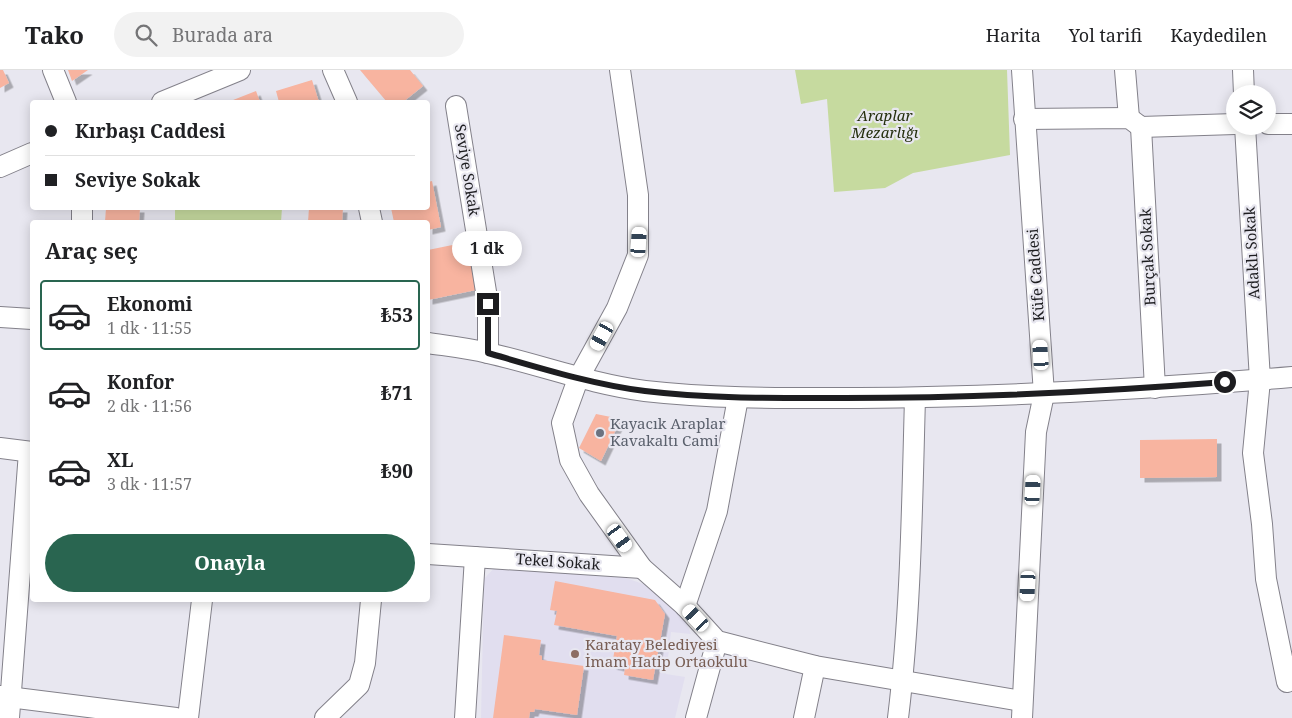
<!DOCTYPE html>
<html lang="tr">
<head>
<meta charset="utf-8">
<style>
	body { margin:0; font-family:"Noto Serif",serif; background:#f2f2f2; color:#202124; height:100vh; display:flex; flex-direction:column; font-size:19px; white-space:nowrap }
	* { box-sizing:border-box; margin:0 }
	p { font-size:16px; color:#757577 }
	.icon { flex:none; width:28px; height:28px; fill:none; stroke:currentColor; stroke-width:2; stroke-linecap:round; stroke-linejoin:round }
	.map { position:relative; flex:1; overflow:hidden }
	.panel { position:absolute; left:30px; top:150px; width:400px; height:382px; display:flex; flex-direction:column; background:#fff; border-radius:5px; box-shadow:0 2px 12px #0003 }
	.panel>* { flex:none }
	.top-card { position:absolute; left:30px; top:30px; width:400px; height:110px; border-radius:5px; box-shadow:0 2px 12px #0003; display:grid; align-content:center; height:110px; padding:0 15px; background:#fff }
	.fabs { position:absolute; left:1226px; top:15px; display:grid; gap:10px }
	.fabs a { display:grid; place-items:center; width:50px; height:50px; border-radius:50%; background:#fff; box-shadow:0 2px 12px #0003; font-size:25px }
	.end { position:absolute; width:22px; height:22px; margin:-11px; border:6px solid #1d1d20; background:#fff; box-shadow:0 0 0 2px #fff }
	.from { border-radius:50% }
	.bubble { position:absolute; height:35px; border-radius:18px; background:#fff; box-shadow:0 2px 12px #0003; font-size:16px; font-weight:700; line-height:35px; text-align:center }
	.car { position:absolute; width:15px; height:30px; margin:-15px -8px; border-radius:6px; box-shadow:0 0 4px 1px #0007; background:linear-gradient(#fff 24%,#345 0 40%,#fff 0 76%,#345 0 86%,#fff 0) }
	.top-card b { display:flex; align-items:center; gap:18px; height:48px; font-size:19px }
	.top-card b+b { border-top:1px solid #e0e0e0 }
	.top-card i { width:12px; height:12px; background:#202124 }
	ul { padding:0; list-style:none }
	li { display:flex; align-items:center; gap:15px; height:70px; margin:0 10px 8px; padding:0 5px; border:2px solid transparent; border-radius:5px }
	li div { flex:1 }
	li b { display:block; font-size:19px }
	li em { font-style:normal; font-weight:700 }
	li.active { border-color:#296550 }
	li>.icon { width:45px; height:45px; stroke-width:1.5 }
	h2 { padding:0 15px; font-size:22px; line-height:60px }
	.primary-button { display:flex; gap:10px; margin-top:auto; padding:10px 15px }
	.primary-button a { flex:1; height:58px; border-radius:30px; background:#296550; color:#fff; font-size:20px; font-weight:700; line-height:58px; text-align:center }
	header { display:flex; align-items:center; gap:30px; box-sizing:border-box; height:70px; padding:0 25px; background:#fff; border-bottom:1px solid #e0e0e0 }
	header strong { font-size:24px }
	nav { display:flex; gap:28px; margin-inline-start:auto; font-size:18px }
	.search { width:350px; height:45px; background:#f2f2f2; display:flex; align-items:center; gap:12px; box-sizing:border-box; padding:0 18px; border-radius:28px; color:#757577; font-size:19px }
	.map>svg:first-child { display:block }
	.built { fill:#e1deef }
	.green { fill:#c6da9f }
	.building { fill:#f8b4a0; filter:url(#shadow) }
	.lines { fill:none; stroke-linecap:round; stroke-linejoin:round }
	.minor-casing { stroke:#83818a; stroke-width:22 }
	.minor { stroke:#fff; stroke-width:20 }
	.route { stroke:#1d1d20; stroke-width:6 }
	.worship-dot { fill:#6b7280; stroke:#e8e7f0; stroke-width:2 }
	.education-dot { fill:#8d6e63; stroke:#e8e7f0; stroke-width:2 }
	.labels { text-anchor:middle; stroke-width:4.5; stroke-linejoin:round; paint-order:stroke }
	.park-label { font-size:15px; font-style:italic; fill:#26300f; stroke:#e8e7f0 }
	.street-label { font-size:15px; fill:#1d1d20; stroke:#e8e7f0 }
	.worship-label { font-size:15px; fill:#5b616d; stroke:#e8e7f0; text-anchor:start }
	.education-label { font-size:15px; fill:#785e54; stroke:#e8e7f0; text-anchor:start }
</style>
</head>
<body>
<header>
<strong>Tako</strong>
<div class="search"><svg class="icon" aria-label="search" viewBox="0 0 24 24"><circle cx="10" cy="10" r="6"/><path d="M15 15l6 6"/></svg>Burada ara</div>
<nav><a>Harita</a><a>Yol tarifi</a><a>Kaydedilen</a></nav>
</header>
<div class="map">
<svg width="1292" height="648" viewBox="0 0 1292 648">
	<defs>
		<filter id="shadow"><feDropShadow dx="4.5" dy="4.5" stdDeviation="0" flood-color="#0004"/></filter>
	</defs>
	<rect width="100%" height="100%" fill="#e8e7f0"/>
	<!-- built -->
	<polygon class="built" points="497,495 623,507 649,516 683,546 691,564 671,562 666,604 685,607 675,648 481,648 484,509"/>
	<!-- green -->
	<g class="green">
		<polygon points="795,0 1007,0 1010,85 913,103 885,118 834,122 827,29 801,34"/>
		<polygon points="175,138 282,138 281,152 175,152"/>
	</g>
	<!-- building -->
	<g class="building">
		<polygon points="0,0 3,0 9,13 0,18"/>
		<polygon points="68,0 88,0 72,11"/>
		<polygon points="360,0 410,0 423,16 403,32 387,32"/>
		<polygon points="312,10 319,32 279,32 276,21"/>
		<polygon points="256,21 260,32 228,32"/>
		<polygon points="432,111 441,157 428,160 428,152 394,152 391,138 428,138 428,112"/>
		<polygon points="106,138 140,138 139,152 105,152"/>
		<polygon points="309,138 343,138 342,152 308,152"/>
		<polygon points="467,172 476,220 428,230 428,180"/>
		<polygon points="596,344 621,349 601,391 579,378"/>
		<polygon points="1217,369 1217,407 1140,408 1140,370"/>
		<polygon points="555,511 655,530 665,544 653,610 624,605 625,598 612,595 617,566 554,555 557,541 550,540"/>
		<polygon points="504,565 541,570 539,585 542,586 542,590 584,596 577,645 535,639 534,642 530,642 529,648 493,648"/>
	</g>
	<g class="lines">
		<!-- minor casing -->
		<g class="minor-casing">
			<g id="minor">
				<polyline points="53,0 66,32"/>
				<polyline points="333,0 347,32"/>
				<polyline points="620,0 638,125 638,185 617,238 578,309 562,353 570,390 589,424 642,498 685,536 717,571 815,596 1022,631"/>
				<polyline points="1022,0 1044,324 1036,362 1022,648"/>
				<polyline points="1125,0 1129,48"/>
				<polyline points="1243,0 1244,24"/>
				<polyline points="162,32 240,0"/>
				<polyline points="456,36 488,234 488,283"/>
				<polyline points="1024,49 1129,48 1141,57 1235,54"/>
				<polyline points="1268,54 1292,54"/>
				<polyline points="1245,56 1260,310 1253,383 1262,454 1266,509 1287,612"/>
				<polyline points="1141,57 1155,318"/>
				<polyline points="0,97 32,83"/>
				<polyline points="369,138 372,152"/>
				<polyline points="82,152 82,138"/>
				<polyline points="0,247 32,249"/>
				<path d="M428 273C448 276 468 278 488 283 541 295 591 314 645 321 716 329 788 328 859 328 1004 327 1148 319 1292 307"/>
				<polyline points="0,378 32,382"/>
				<polyline points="428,484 642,498"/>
				<polyline points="685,536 717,441 738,328"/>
				<polyline points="0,626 176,648"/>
				<polyline points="9,648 29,382"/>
				<polyline points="188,648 202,530"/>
				<polyline points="325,648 359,615 365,593 371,530"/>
				<polyline points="465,648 475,487"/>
				<polyline points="696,648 717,571"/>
				<polyline points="804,648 815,596"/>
				<path d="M898 648C911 542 912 434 915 328"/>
			</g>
		</g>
		<!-- minor -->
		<use href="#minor" class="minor"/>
	</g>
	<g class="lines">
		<!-- route -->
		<path class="route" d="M488 234V283C540 298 591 314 645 321 711 329 778 328 844 328 971 328 1098 322 1225 312"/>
	</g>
	<!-- markers -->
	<circle class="worship-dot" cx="600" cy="363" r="5"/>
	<circle class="education-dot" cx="575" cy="584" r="5"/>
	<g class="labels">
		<!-- park labels -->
		<g class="park-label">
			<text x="885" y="51">Araplar<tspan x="885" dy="17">Mezarlığı</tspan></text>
		</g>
		<!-- street labels -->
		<g class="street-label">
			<text transform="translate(467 100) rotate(81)" y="5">Seviye Sokak</text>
			<text transform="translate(1252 183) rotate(-93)" y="5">Adaklı Sokak</text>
			<text transform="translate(1148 187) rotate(-93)" y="5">Burçak Sokak</text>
			<text transform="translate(1036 205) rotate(-94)" y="5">Küfe Caddesi</text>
			<text transform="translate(558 492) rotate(4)" y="5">Tekel Sokak</text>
		</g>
		<!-- worship labels -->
		<g class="worship-label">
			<text x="610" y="359">Kayacık Araplar<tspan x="610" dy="17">Kavakaltı Cami</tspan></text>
		</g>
		<!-- education labels -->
		<g class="education-label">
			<text x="585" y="580">Karatay Belediyesi<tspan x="585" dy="17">İmam Hatip Ortaokulu</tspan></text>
		</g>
	</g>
</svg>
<div class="fabs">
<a><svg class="icon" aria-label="layers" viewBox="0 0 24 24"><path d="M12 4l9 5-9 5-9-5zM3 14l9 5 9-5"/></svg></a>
</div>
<i class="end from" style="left:1225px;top:312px"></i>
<i class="end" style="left:488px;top:234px"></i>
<div class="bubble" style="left:452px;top:161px;width:70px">1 dk</div>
<i class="car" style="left:639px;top:172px;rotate:4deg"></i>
<i class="car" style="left:602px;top:266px;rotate:209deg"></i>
<i class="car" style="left:1041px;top:285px;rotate:356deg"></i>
<i class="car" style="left:1033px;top:420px;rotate:3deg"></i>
<i class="car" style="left:620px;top:468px;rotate:144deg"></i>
<i class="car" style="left:1028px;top:516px;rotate:183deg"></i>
<i class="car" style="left:696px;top:548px;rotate:317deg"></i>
<div class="top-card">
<b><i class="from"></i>Kırbaşı Caddesi</b>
<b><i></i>Seviye Sokak</b>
</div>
<section class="panel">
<h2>Araç seç</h2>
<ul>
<li class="active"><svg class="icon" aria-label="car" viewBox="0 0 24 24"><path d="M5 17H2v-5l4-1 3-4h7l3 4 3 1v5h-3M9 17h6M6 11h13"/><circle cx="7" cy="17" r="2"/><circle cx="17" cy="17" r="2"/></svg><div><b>Ekonomi</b><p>1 dk · 11:55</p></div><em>₺53</em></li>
<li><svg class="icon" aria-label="car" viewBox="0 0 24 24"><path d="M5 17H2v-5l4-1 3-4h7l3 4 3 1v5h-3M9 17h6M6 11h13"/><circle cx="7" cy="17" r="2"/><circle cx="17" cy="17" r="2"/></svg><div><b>Konfor</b><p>2 dk · 11:56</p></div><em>₺71</em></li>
<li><svg class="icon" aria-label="car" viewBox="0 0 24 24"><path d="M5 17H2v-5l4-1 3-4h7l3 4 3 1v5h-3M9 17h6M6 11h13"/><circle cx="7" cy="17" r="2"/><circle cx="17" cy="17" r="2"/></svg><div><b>XL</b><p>3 dk · 11:57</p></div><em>₺90</em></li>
</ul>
<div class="primary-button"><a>Onayla</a></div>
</section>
</div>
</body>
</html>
